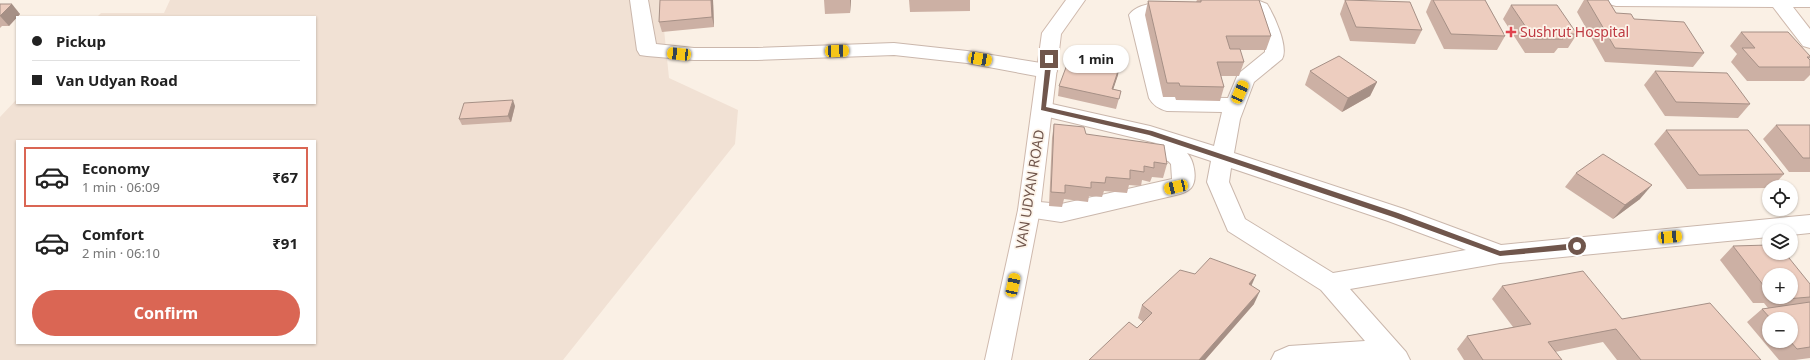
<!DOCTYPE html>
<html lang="en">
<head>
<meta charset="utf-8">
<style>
	body { margin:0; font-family:"Noto Sans",sans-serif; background:#f6f6f6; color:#222; height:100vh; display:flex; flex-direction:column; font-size:15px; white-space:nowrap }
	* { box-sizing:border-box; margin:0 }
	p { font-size:13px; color:#767676 }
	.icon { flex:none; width:22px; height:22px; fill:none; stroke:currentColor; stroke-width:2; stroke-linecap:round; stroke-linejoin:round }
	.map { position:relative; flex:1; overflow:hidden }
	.panel { position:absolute; left:16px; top:140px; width:300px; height:204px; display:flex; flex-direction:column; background:#fff; border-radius:0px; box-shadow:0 1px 3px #0004 }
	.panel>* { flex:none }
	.banner { position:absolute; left:16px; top:16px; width:300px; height:88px; border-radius:0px; box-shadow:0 1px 3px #0004; display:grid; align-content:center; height:88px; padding:0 16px; background:#fff }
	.tools { position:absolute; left:1762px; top:180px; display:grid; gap:8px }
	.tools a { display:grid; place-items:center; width:36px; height:36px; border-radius:50%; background:#fff; box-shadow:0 1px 3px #0004; font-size:20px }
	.end { position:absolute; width:18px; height:18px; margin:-9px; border:5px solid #70564c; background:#fff; box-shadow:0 0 0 2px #fff }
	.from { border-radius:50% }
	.bubble { position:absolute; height:28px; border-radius:14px; background:#fff; box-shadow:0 1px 3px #0004; font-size:13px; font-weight:700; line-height:28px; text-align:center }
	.car { position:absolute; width:12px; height:24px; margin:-12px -6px; border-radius:5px; box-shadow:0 0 3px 1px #0007; background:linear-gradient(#f5c518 24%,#345 0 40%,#f5c518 0 76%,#345 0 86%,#f5c518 0) }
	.banner b { display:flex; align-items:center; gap:14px; height:38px; font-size:15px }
	.banner b+b { border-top:1px solid #e0e0e0 }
	.banner i { width:10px; height:10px; background:#222 }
	ul { padding:7px 0 0; list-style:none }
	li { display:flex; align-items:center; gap:12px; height:60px; margin:0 8px 6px; padding:0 8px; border:2px solid transparent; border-radius:0px }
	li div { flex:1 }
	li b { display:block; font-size:15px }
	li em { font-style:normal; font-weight:700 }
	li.on { border-color:#da6654 }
	li>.icon { width:36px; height:36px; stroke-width:1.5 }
	.button { display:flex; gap:8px; margin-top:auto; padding:8px 16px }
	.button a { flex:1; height:46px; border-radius:24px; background:#da6654; color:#fff; font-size:16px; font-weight:700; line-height:46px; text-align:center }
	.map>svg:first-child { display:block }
	.residential { fill:#f1e1d4; fill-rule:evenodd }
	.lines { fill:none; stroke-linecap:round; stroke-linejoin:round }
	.street-casing { stroke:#cab7ac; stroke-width:2 }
	.secondary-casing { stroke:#cfb9ad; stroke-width:2 }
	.street { fill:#fff; fill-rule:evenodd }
	.secondary { fill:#fff; fill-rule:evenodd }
	.wall { fill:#ccb0a4; fill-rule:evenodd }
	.shaded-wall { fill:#a69086 }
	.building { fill:#edcdbf; stroke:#a69086 }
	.route { fill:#70564c }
	.health-dot { fill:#e0444e; stroke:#fdf4ea; stroke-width:1.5 }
	.labels { text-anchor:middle; stroke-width:3.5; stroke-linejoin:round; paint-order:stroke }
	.health-label { font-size:14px; fill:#be3a42; stroke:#fdf4ea; text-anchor:start }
	.street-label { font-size:14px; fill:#70564c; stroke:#fdf4ea }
</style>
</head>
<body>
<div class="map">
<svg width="1810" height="360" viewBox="0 0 1810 360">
	<rect width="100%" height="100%" fill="#faf0e5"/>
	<!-- residential -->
	<path class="residential" d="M170 0H661L669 78 738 110 735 144 563 360H0V117L17 99V103H315V17H97L101 13H164ZM17 141H315V343H17Z"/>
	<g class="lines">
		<!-- street casing -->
		<g class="street-casing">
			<g id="street">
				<polygon points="630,0 648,0 656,44 694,48 757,48 894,43 967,51 1047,64 1054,66 1057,71 1054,76 1047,78 967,63 894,55 757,60 694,60 647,56 640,55 637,50"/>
				<path d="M1243 0H1257L1267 4C1274 15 1289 47 1282 59L1254 82 1240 119 1234 153 1404 209 1501 245 1810 215V233L1791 235V231H1769V237L1500 263 1350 289 1406 352 1410 360H1271L1275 352 1289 346 1365 341 1321 290 1228 231 1207 182 1211 161 1187 153C1194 160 1198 180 1191 188 1187 192 1181 194 1176 195L1061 222 1021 216 1018 210 1021 204 1029 201 1061 204 1172 179 1171 164 1168 161 1146 156 1143 151 1146 146 1154 143 1160 144 1036 114 1033 109 1036 104 1043 102 1150 126 1214 146 1222 112 1167 111C1159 109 1153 105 1149 98L1129 15C1137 2 1168 0 1183 4L1185 8 1183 12 1148 17 1168 95 1172 97 1228 98 1238 74 1265 52V46L1252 12 1243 8 1241 4ZM1231 168 1388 221 1466 250 1333 273 1245 219 1229 182Z"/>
			</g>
		</g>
		<!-- secondary casing -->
		<g class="secondary-casing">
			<g id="secondary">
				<polygon points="1066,0 1085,0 1061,34 1040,210 1011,360 985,360 1018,210 1042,33"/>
				<polygon points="1607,0 1810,0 1810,7 1793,7 1810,29 1810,48 1803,46 1773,7 1616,6 1609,4"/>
			</g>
		</g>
		<!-- street -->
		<use href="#street" class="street"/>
		<!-- secondary -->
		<use href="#secondary" class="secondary"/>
	</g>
	<!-- wall -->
	<g class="wall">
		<polygon points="660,0 713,0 714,27 662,32 659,22"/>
		<polygon points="824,0 863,0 851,0 850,13 825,14"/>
		<polygon points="909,0 970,0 970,11 910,12"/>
		<polygon points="1197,0 1259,0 1271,36 1266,50 1240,50 1244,62 1239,76 1221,76 1224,87 1220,101 1176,100 1175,97 1163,97 1145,15 1148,1 1196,2"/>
		<polygon points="1345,0 1422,30 1415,44 1350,41 1340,14"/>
		<polygon points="1431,0 1485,0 1505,36 1497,50 1444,49 1426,12"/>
		<polygon points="1584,0 1608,0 1616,13 1634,19 1704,53 1693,67 1605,62 1577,12"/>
		<polygon points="0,4 20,14 9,26 2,26 0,28"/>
		<polygon points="1511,5 1577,34 1568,48 1558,48 1554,53 1525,53 1503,19"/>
		<polygon points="1741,32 1810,56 1810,58 1809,59 1810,60 1810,75 1804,81 1747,81 1731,62 1737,54 1730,46"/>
		<polygon points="1310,71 1377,82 1370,96 1342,112 1305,85"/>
		<polygon points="1655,71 1750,104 1738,118 1665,116 1644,85"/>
		<polygon points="1118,75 1113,89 1121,91 1116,109 1058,96 1059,86"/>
		<polygon points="515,106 511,122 462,125 459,119"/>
		<polygon points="1054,124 1086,134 1167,164 1163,178 1152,177 1150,182 1142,180 1141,186 1129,185 1127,193 1104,191 1102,197 1089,196 1088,202 1064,199 1062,207 1049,206 1052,138"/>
		<polygon points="1776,125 1810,125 1810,172 1789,172 1763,139"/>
		<polygon points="1666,130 1784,174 1772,187 1769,187 1769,188 1687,189 1654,144"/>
		<polygon points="1576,173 1640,199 1613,219 1565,187"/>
		<path d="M1733 246 1810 284V358L1795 360H1779L1747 322 1762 309 1768 308 1764 303H1753L1720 260ZM1769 275 1791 297H1769ZM1769 319H1791V341H1769Z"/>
		<polygon points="1195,274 1252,286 1254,304 1205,360 1089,360 1137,328 1143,322 1138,318 1142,305"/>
		<polygon points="1502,286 1622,319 1761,360 1617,360 1603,342 1555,352 1562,360 1464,360 1457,349 1467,336 1513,327 1492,299"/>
	</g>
	<!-- shaded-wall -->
	<g class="shaded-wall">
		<polygon points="711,0 713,0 714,27 712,17"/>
		<polygon points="850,0 851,0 850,13"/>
		<polygon points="12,4 20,14 9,26 0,16"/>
		<polygon points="1120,65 1118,75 1110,99 1112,89"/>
		<polygon points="1377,82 1370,96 1342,112 1348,98"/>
		<polygon points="513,100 515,106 511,122 508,116"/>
		<polygon points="1652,185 1640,199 1613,219 1625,205"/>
		<polygon points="1256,275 1250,289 1249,284"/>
		<polygon points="1260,291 1254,304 1205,360 1199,360"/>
	</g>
	<!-- building -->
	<g class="building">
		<polygon points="660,0 711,0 712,17 659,22"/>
		<polygon points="1201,0 1259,0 1271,36 1226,36 1230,49 1240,49 1244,62 1217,62 1224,87 1180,86 1179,83 1167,83 1148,1 1201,2"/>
		<polygon points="1345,0 1410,2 1422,30 1356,27"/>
		<polygon points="1433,0 1485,0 1505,36 1451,34"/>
		<polygon points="1587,0 1608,0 1616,13 1631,14 1634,19 1684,22 1704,53 1615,48"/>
		<polygon points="0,4 12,4 0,16"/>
		<polygon points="1511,5 1557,5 1577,34 1560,34 1563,39 1534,39"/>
		<polygon points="1741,32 1788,32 1810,56 1810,57 1807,57 1810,60 1810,67 1759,67 1742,48 1755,48"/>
		<polygon points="1071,54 1120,65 1112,89 1121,91 1119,99 1059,86"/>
		<polygon points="1339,56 1377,82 1348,98 1310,71"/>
		<polygon points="1655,71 1727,73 1750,104 1676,102"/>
		<polygon points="513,100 508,116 459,119 464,103"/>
		<polygon points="1054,124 1084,127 1086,134 1164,145 1167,164 1154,162 1154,168 1144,166 1144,172 1130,170 1130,179 1106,177 1105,183 1091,182 1091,188 1065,185 1065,193 1051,192"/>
		<polygon points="1776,125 1810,125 1810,158 1803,158"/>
		<polygon points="1666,130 1748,130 1784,174 1699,175"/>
		<polygon points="1603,154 1652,185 1625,205 1576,173"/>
		<polygon points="1769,245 1769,253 1785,253 1810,284 1810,297 1786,299 1785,297 1791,297 1791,275 1769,275 1769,290 1767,290 1733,246"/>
		<polygon points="1210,258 1256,275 1249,284 1260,291 1199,360 1089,360 1129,322 1137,328 1152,313 1142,305 1180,270 1195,274"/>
		<polygon points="1583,271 1622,319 1710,303 1761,360 1641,360 1616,329 1548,342 1562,360 1483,360 1467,336 1531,324 1502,286"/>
		<polygon points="1810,302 1810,347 1797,349 1790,341 1791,341 1791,319 1771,319 1762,309"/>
	</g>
	<!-- route -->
	<polygon class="route" points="1049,57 1052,59 1046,107 1152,131 1398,213 1500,251 1577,243 1581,246 1577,249 1500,256 1393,217 1149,135 1041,110 1046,59"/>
	<!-- markers -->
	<path class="health-dot" d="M1509 26h4v4h4v4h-4v4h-4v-4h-4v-4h4z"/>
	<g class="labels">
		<!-- health labels -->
		<g class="health-label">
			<text x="1520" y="37">Sushrut Hospital</text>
		</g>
		<!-- street labels -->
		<g class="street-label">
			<text transform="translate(1030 189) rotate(-81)" y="5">VAN UDYAN ROAD</text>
		</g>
	</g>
</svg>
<div class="tools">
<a><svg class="icon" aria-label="locate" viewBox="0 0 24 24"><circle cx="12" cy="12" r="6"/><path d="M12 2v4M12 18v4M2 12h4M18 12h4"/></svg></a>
<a><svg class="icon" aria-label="layers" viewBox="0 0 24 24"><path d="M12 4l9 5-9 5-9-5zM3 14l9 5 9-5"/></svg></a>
<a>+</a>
<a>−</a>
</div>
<i class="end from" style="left:1577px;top:246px"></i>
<i class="end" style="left:1049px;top:59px"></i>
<div class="bubble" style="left:1063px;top:45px;width:66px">1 min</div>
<i class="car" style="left:837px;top:51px;rotate:88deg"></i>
<i class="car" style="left:679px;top:54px;rotate:276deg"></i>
<i class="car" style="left:980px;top:59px;rotate:100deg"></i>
<i class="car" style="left:1240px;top:92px;rotate:24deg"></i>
<i class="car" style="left:1176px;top:187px;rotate:257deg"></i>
<i class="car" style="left:1670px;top:237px;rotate:85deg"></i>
<i class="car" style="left:1013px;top:285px;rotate:12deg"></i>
<div class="banner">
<b><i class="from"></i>Pickup</b>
<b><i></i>Van Udyan Road</b>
</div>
<section class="panel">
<ul>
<li class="on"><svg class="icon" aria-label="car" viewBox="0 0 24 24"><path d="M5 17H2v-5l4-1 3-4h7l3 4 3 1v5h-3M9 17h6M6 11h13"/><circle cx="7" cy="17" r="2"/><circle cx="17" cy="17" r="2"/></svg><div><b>Economy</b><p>1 min · 06:09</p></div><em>₹67</em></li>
<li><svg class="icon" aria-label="car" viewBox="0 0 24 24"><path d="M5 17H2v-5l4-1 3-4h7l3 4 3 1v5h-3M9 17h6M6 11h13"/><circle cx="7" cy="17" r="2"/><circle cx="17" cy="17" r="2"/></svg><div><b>Comfort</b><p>2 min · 06:10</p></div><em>₹91</em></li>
</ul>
<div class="button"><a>Confirm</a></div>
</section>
</div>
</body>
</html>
